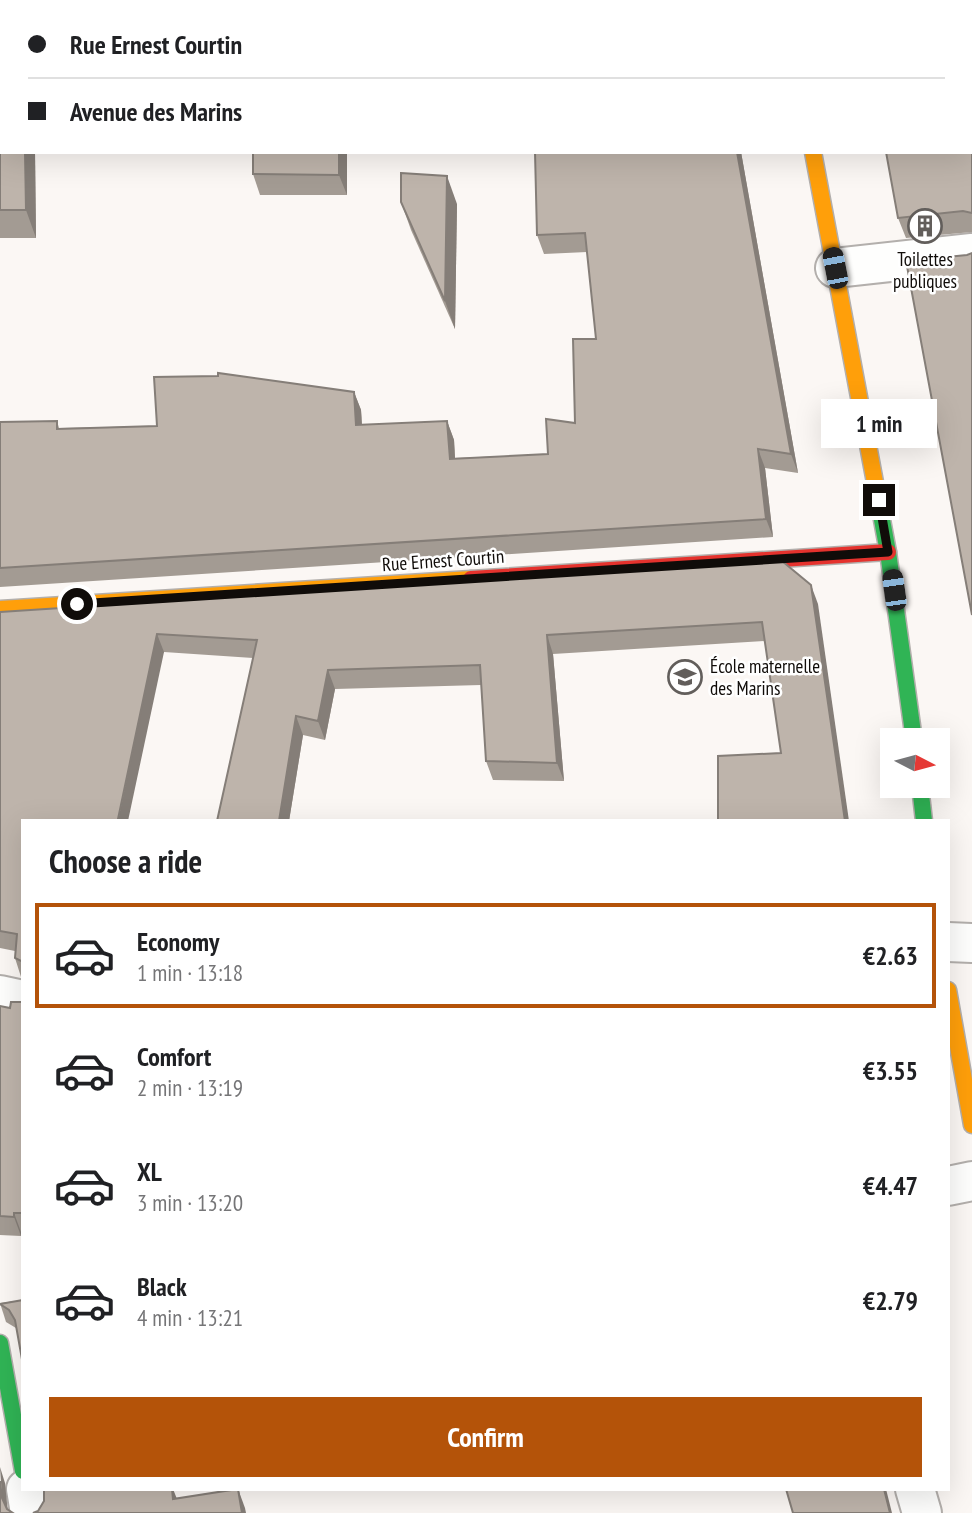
<!DOCTYPE html>
<html lang="en">
<head>
<meta charset="utf-8">
<style>
	body { margin:0; font-family:"PT Sans Narrow",sans-serif; background:#f6f6f6; color:#202124; height:100vh; display:flex; flex-direction:column; font-size:26px; white-space:nowrap }
	* { box-sizing:border-box; margin:0 }
	p { font-size:23px; color:#757577 }
	.icon { flex:none; width:38px; height:38px; fill:none; stroke:currentColor; stroke-width:2; stroke-linecap:round; stroke-linejoin:round }
	.map { position:relative; flex:1; overflow:hidden }
	.drawer { position:absolute; left:21px; top:819px; width:929px; height:672px; display:flex; flex-direction:column; background:#fff; border-radius:0px; box-shadow:0 7px 28px #0002 }
	.drawer>* { flex:none }
	.hud { position:absolute; left:0px; top:0px; width:973px; height:154px; box-shadow:0 7px 28px #0002; display:grid; align-content:center; height:154px; padding:0 28px; background:#fff }
	.needle { width:46px; rotate:96deg }
	.controls { position:absolute; left:880px; top:728px; display:grid; gap:14px }
	.controls a { display:grid; place-items:center; width:70px; height:70px; border-radius:0px; background:#fff; box-shadow:0 7px 28px #0002; font-size:35px }
	.end { position:absolute; width:32px; height:32px; margin:-16px; border:9px solid #100c09; background:#fff; box-shadow:0 0 0 4px #fff }
	.from { border-radius:50% }
	.bubble { position:absolute; height:49px; border-radius:0px; background:#fff; box-shadow:0 7px 28px #0002; font-size:23px; font-weight:600; line-height:49px; text-align:center }
	.car { position:absolute; width:21px; height:42px; margin:-21px -10px; border-radius:9px; box-shadow:0 0 5px 2px #0007; background:linear-gradient(#222 24%,#8ab4d8 0 40%,#222 0 76%,#8ab4d8 0 86%,#222 0) }
	.hud b { display:flex; align-items:center; gap:24px; height:66px; font-size:26px }
	.hud b+b { border-top:2px solid #e0e0e0 }
	.hud i { width:18px; height:18px; background:#202124 }
	ul { padding:0; list-style:none }
	li { display:flex; align-items:center; gap:21px; height:105px; margin:0 14px 10px; padding:0 14px; border:4px solid transparent; border-radius:0px }
	li div { flex:1 }
	li b { display:block; font-size:26px }
	li em { font-style:normal; font-weight:600 }
	li.selected { border-color:#b45309 }
	li>.icon { width:63px; height:63px; stroke-width:1.5 }
	h2 { padding:0 28px; font-size:32px; line-height:84px }
	.action { display:flex; gap:14px; margin-top:auto; padding:14px 28px }
	.action a { flex:1; height:80px; border-radius:0px; background:#b45309; color:#fff; font-size:28px; font-weight:600; line-height:80px; text-align:center }
	.map>svg:first-child { display:block }
	.lines { fill:none; stroke-linecap:round; stroke-linejoin:round }
	.street-casing { stroke:#b3afac; stroke-width:42 }
	.fast-casing { stroke:#b3afac; stroke-width:19 }
	.slow-casing { stroke:#b3afac; stroke-width:19 }
	.jam-casing { stroke:#b3afac; stroke-width:19 }
	.street { stroke:#fefefd; stroke-width:38 }
	.fast { stroke:#30b455; stroke-width:16 }
	.slow { stroke:#ff9f0a; stroke-width:16 }
	.jam { stroke:#e5322d; stroke-width:16 }
	.wall { fill:#a39b93 }
	.shaded-wall { fill:#857e78 }
	.building { fill:#beb4ab; stroke:#857e78; stroke-width:2 }
	.route { stroke:#100c09; stroke-width:9 }
	.labels { text-anchor:middle; stroke-width:5; stroke-linejoin:round; paint-order:stroke }
	.poi-label { font-size:19px; fill:#100c09; stroke:#fff }
	.street-label { font-size:19px; fill:#100c09; stroke:#fff }
</style>
</head>
<body>
<div class="map">
<svg width="972" height="1513" viewBox="0 0 972 1513">
	<rect width="100%" height="100%" fill="#fbf7f4"/>
	<g class="lines">
		<!-- street casing -->
		<g class="street-casing">
			<g id="street">
				<polyline points="835,268 972,253"/>
				<polyline points="948,942 972,943"/>
				<polyline points="0,995 23,1000"/>
				<polyline points="948,1186 972,1181"/>
				<polyline points="26,1489 30,1513"/>
				<polyline points="915,1489 922,1513"/>
			</g>
		</g>
		<!-- fast casing -->
		<g class="fast-casing">
			<g id="fast">
				<polyline points="877,493 888,552 914,740"/>
				<polyline points="920,786 924,821"/>
				<polyline points="0,1343 23,1471"/>
			</g>
		</g>
		<!-- slow casing -->
		<g class="slow-casing">
			<g id="slow">
				<polyline points="784,0 784,2"/>
				<polyline points="813,152 877,493"/>
				<polyline points="0,609 471,579"/>
				<polyline points="948,990 972,1125"/>
			</g>
		</g>
		<!-- jam casing -->
		<g class="jam-casing">
			<polyline id="jam" points="471,579 888,552"/>
		</g>
		<!-- street -->
		<use href="#street" class="street"/>
		<!-- fast -->
		<use href="#fast" class="fast"/>
		<!-- slow -->
		<use href="#slow" class="slow"/>
		<!-- jam -->
		<use href="#jam" class="jam"/>
	</g>
	<!-- wall -->
	<g class="wall">
		<polygon points="0,0 30,0 30,2 2,2 2,152 35,152 36,238 0,238"/>
		<polygon points="972,0 972,232 906,238 898,218"/>
		<polygon points="253,152 347,152 347,195 260,195 253,174"/>
		<polygon points="426,152 491,152 427,154"/>
		<polygon points="535,152 741,152 798,473 765,468 773,537 0,587 0,422 57,421 59,428 157,426 354,392 361,410 362,425 447,421 454,440 455,458 548,454 575,423 596,339 587,252 544,254 537,235"/>
		<polygon points="401,202 457,204 455,329 411,230"/>
		<polygon points="818,604 781,753 765,641 553,654 564,781 493,780 486,761 481,685 335,689 325,740 303,735 289,821 217,821 253,658 164,652 23,821 23,978 21,977 15,958 15,951 0,948 0,612"/>
		<polygon points="23,1002 23,1232 21,1232 21,1236 0,1235 0,1006 10,1008"/>
		<polygon points="23,1300 16,1328 6,1322 0,1303"/>
	</g>
	<!-- shaded-wall -->
	<g class="shaded-wall">
		<rect x="209" y="0" width="10" height="2"/>
		<polygon points="25,152 35,152 36,238 26,210"/>
		<polygon points="339,152 347,152 347,195 339,175"/>
		<polygon points="737,152 741,152 798,473 791,454"/>
		<polygon points="447,176 457,204 455,329 445,301"/>
		<polygon points="354,392 361,410 363,444 356,425"/>
		<polygon points="447,421 454,440 456,477 450,459"/>
		<polygon points="758,449 765,468 773,537 766,519"/>
		<polygon points="811,585 818,604 849,821 845,821"/>
		<polygon points="157,634 164,652 128,821 118,821"/>
		<polygon points="547,635 553,654 564,781 557,763"/>
		<polygon points="328,670 335,689 325,740 318,721"/>
		<polygon points="296,716 303,735 289,821 279,821"/>
		<polygon points="14,1213 21,1232 21,1236 14,1217"/>
		<polygon points="0,1467 5,1483 8,1513 2,1498"/>
		<polygon points="172,1489 173,1489 177,1499 173,1499"/>
		<polygon points="238,1489 245,1508 246,1513 242,1513"/>
		<polygon points="884,1489 886,1489 892,1513 890,1513"/>
	</g>
	<!-- building -->
	<g class="building">
		<polygon points="0,0 22,0 22,2 2,2 2,152 25,152 26,210 0,210"/>
		<rect x="167" y="0" width="42" height="2"/>
		<rect x="397" y="0" width="313" height="2"/>
		<polygon points="859,0 972,0 972,213 963,211 898,218 886,152 971,152 971,2 859,2"/>
		<polygon points="253,152 339,152 339,175 253,174"/>
		<polygon points="535,152 737,152 791,454 758,449 766,519 0,568 0,422 57,421 57,429 157,426 154,377 218,376 218,373 354,392 356,425 447,421 450,459 548,454 546,419 575,423 573,339 596,339 585,233 537,235"/>
		<polygon points="401,173 447,176 445,301 401,202"/>
		<polygon points="972,253 972,615 906,261 967,255"/>
		<polygon points="782,561 811,585 845,821 718,821 718,756 781,753 762,622 547,635 557,763 486,761 480,665 328,670 318,721 296,716 279,821 217,821 257,640 157,634 118,819 125,821 23,821 23,962 15,958 17,934 0,931 0,612"/>
		<polygon points="11,1002 23,1002 23,1213 14,1213 14,1217 0,1216 0,1006 10,1008"/>
		<polygon points="23,1300 23,1365 15,1320 9,1310 0,1304"/>
		<polygon points="0,1481 2,1498 7,1509 13,1513 0,1513"/>
		<polygon points="44,1489 172,1489 173,1499 238,1489 242,1513 33,1513 38,1511 44,1501"/>
		<polygon points="786,1489 884,1489 890,1513 793,1513"/>
	</g>
	<g class="lines">
		<!-- route -->
		<polyline class="route" points="77,604 888,552 879,500"/>
	</g>
	<!-- icons -->
	<defs>
		<g id="building-ring" transform="scale(1.75)"><circle r="9.5" fill="#fff" stroke="#625e5b" stroke-width="1.5"/><path d="M-4-6H4V6H1V3H-1V6H-4ZM-2.5-4.3h1.7v1.8h-1.7ZM.8-4.3h1.7v1.8H.8ZM-2.5-1h1.7V.8h-1.7ZM.8-1h1.7V.8H.8Z" fill="#625e5b"/></g>
		<g id="school-ring" transform="scale(1.75)"><circle r="9.5" fill="#fff" stroke="#625e5b" stroke-width="1.5"/><path d="M0-5L7-2L0 1L-7-2ZM-4 1L0 2.5L4 1V4Q0 6-4 4Z" fill="#625e5b"/></g>
	</defs>
	<g fill-rule="evenodd">
		<use href="#building-ring" x="925" y="226"/>
		<use href="#school-ring" x="685" y="677"/>
	</g>
	<g class="labels">
		<!-- poi labels -->
		<g class="poi-label">
			<text x="925" y="266">Toilettes<tspan x="925" dy="22">publiques</tspan></text>
			<text x="710" y="673" text-anchor="start">École maternelle<tspan x="710" dy="22">des Marins</tspan></text>
		</g>
		<!-- street labels -->
		<g class="street-label">
			<text transform="translate(443 560) rotate(-4)" y="7">Rue Ernest Courtin</text>
		</g>
	</g>
</svg>
<div class="controls">
<a><svg class="needle" viewBox="-14 -14 28 28"><path d="M0-13l5 13h-10z" fill="#e53935"/><path d="M0 13l5-13h-10z" fill="#757577"/></svg></a>
</div>
<i class="end from" style="left:77px;top:604px"></i>
<i class="end" style="left:879px;top:500px"></i>
<div class="bubble" style="left:821px;top:399px;width:116px">1 min</div>
<i class="car" style="left:835px;top:268px;rotate:349deg"></i>
<i class="car" style="left:894px;top:590px;rotate:352deg"></i>
<div class="hud">
<b><i class="from"></i>Rue Ernest Courtin</b>
<b><i></i>Avenue des Marins</b>
</div>
<section class="drawer">
<h2>Choose a ride</h2>
<ul>
<li class="selected"><svg class="icon" aria-label="car" viewBox="0 0 24 24"><path d="M5 17H2v-5l4-1 3-4h7l3 4 3 1v5h-3M9 17h6M6 11h13"/><circle cx="7" cy="17" r="2"/><circle cx="17" cy="17" r="2"/></svg><div><b>Economy</b><p>1 min · 13:18</p></div><em>€2.63</em></li>
<li><svg class="icon" aria-label="car" viewBox="0 0 24 24"><path d="M5 17H2v-5l4-1 3-4h7l3 4 3 1v5h-3M9 17h6M6 11h13"/><circle cx="7" cy="17" r="2"/><circle cx="17" cy="17" r="2"/></svg><div><b>Comfort</b><p>2 min · 13:19</p></div><em>€3.55</em></li>
<li><svg class="icon" aria-label="car" viewBox="0 0 24 24"><path d="M5 17H2v-5l4-1 3-4h7l3 4 3 1v5h-3M9 17h6M6 11h13"/><circle cx="7" cy="17" r="2"/><circle cx="17" cy="17" r="2"/></svg><div><b>XL</b><p>3 min · 13:20</p></div><em>€4.47</em></li>
<li><svg class="icon" aria-label="car" viewBox="0 0 24 24"><path d="M5 17H2v-5l4-1 3-4h7l3 4 3 1v5h-3M9 17h6M6 11h13"/><circle cx="7" cy="17" r="2"/><circle cx="17" cy="17" r="2"/></svg><div><b>Black</b><p>4 min · 13:21</p></div><em>€2.79</em></li>
</ul>
<div class="action"><a>Confirm</a></div>
</section>
</div>
</body>
</html>
